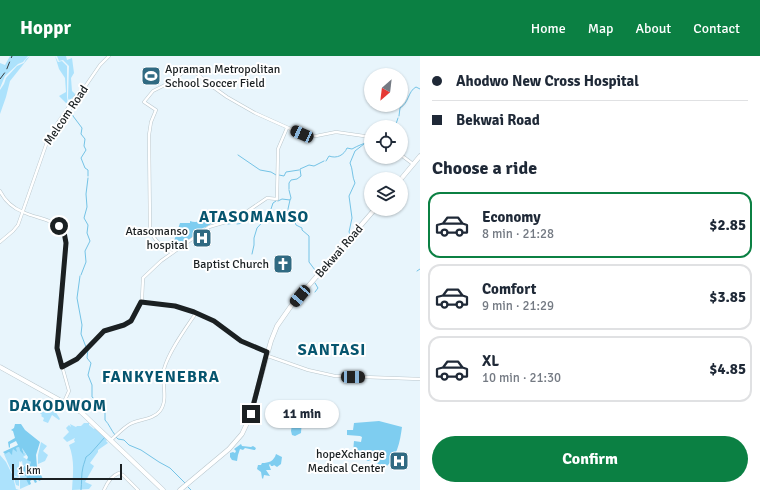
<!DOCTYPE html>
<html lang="en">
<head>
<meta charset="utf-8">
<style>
	body { margin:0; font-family:Signika,sans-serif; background:#f2f2f3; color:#1f2937; height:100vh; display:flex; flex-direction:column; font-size:15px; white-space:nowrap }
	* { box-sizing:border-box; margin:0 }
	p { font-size:13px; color:#747a83 }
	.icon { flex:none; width:22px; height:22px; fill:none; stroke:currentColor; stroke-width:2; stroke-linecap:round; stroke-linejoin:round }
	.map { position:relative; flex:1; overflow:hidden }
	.drawer { display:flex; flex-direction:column; background:#fff; width:340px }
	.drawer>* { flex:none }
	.hud { display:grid; align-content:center; height:88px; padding:0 12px; background:#fff }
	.needle { width:26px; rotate:208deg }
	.buttons { position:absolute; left:364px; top:12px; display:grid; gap:8px }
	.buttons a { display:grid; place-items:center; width:44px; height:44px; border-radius:50%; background:#fff; box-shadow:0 1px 3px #0004; font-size:20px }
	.scale { position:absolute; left:12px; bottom:10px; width:110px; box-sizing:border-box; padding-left:4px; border:2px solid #1b2022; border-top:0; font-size:11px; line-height:14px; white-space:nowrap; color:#1b2022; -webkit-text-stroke:3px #fff; paint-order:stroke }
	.end { position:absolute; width:18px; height:18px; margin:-9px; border:5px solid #1b2022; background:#fff; box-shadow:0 0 0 2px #fff }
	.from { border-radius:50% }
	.bubble { position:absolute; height:28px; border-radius:14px; background:#fff; box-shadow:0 1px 3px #0004; font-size:13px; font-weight:800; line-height:28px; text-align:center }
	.car { position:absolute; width:12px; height:24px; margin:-12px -6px; border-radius:5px; box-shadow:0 0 3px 1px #0007; background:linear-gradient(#222 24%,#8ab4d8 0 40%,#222 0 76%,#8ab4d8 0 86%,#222 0) }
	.hud b { display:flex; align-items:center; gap:14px; height:38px; font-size:15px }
	.hud b+b { border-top:1px solid #e0e1e3 }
	.hud i { width:10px; height:10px; background:#1f2937 }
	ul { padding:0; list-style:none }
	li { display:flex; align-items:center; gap:12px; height:66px; margin:0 8px 6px; padding:0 4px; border:2px solid #e0e1e3; border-radius:12px }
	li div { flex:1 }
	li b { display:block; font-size:15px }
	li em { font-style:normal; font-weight:800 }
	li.active { border-color:#0b8043 }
	li>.icon { width:36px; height:36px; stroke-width:1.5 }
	h2 { padding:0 12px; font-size:18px; line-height:48px }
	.button { display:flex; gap:8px; margin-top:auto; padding:8px 12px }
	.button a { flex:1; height:46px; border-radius:24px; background:#0b8043; color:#fff; font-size:16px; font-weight:800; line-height:46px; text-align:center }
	header { display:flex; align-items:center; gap:24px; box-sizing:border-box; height:56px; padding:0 20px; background:#0b8043; color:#fff }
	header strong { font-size:19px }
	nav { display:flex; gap:22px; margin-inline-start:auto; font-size:14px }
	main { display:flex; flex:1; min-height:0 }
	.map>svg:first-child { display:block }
	.green { fill:#ace2fc }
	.forest { fill:#7ecdf0 }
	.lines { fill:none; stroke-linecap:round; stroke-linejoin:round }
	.stream { stroke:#74c3e6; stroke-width:1 }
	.secondary-casing { stroke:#bac7cd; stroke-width:3.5 }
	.highway-casing { stroke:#bac7cd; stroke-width:5 }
	.secondary { stroke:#fff; stroke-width:2.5 }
	.highway { stroke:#fff; stroke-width:4 }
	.rail { stroke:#373d40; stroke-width:1; stroke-dasharray:8 4; stroke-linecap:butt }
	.route { stroke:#1b2022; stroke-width:5 }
	.labels { text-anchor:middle; stroke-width:4; stroke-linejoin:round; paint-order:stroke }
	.poi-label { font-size:12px; fill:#1b2022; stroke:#fff; text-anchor:end }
	.street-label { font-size:12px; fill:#1b2022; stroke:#fff }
	.district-label { font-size:16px; font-weight:bold; letter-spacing:1px; fill:#06556f; stroke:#fff }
</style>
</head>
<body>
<header>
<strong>Hoppr</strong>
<nav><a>Home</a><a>Map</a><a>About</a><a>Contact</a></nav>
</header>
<main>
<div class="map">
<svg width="420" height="434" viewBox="0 0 420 434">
	<rect width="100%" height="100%" fill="#e8f5fc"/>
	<!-- green -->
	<g class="green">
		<polygon points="10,0 28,0 23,6 18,8 5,20 0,32 0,7 5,9"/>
		<polygon points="30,0 10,25 6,41 0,58 0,34 4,28 6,22 17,10 24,7 26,3"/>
		<polygon points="55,0 58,6 62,5 67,10 67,41 68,49 59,40 66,36 65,22 59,13"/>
		<polygon points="57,0 66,0 67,4 72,2 74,17 71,22 72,35 76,39 71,43 70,47 68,42 69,10 63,4 59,5"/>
		<polygon points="46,351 55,355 60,363 59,364 52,359 48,367 43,365 44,362 41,360 42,359 39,356"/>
		<path d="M84 367H89V369L94 373 96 371 108 383 106 385 108 387 98 394V396L90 407 94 410 85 426 92 429 89 433 72 434C73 418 75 405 69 389L75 386 74 384 75 382 67 386 63 382 69 376 66 372 69 369 71 371 70 368 76 371 77 370H81Z"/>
		<polygon points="41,386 47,390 43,395 48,399 45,405 38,408 38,399"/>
		<polygon points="19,391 20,395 24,398 22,392 26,399 23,401 31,406 31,409 28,410 26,416 25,409 23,410 22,405 20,406 19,405 19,420 18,421 13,419 4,398 9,396 12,398 13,393"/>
		<polygon points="0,399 6,406 13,420 19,422 19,430 16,429 14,422 14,425 16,433 19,434 0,434"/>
		<polygon points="23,411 23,418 28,422 29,429 20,433 20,414"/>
	</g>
	<!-- forest -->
	<g class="forest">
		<path d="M216 159 217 162H219L220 167 215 168 212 167 208 170 203 172 193 181 180 190 174 185 180 167H190V165C199 169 206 161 216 159Z"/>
		<polygon points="296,360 302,363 301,377 295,380 292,379 291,375 293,362"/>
		<path d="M379 365 402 371C400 386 397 401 385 412H376L381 397 375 395 370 401 371 404 368 405 361 401V400C353 395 353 395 354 385L361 386 362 381 360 380 347 379V374H353L354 367Z"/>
		<polygon points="15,368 21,368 25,374 40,386 36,399 37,411 31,414 32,418 37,419 40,417 43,423 39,425 38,423 36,424 37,426 35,427 33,423 30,425 31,428 29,429 26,423 27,421 23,418 22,413 25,409 27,415 28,410 30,409 31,406 27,404 28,401 22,392 24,399 20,395 19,391 16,392 17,396 13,393 12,399 9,396 5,398 3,396 18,389 16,385 10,388 10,391 9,392 8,386 15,382 13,375 11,374 14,372"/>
		<polygon points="241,388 242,390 251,391 253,390 256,392 255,394 254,394 245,392 243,394 240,393 238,399 237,405 232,404 230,401 230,397 233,396 235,397 236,395 234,393"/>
		<path d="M276 398 282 401 281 408 277 411 274 409 273 410H271L270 408 269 409 271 414H266L270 420 264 419 263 423 262 422 261 416 257 413 258 409H261L262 407C269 407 274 405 276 398Z"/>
	</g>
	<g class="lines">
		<!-- stream -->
		<g class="stream">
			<polyline points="71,53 73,60 82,72 81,78 85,83 84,90 86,94 81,102 85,112 88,114 88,120"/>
			<path d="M399 60 400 52C409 47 408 35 416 31L420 33"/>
			<polyline points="395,71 398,62"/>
			<polyline points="238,99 260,114 271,116 276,119"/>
			<path d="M326 105 329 100C337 103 344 99 347 92L352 93C359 89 363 88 371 85"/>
			<polyline points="279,119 284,120 286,116 299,114"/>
			<polyline points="289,133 289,127 291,124 297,123 301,120 300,113 309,109 314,110 324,105"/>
			<polyline points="278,145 282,143 290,144 291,142 289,134"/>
			<polyline points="288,153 290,144"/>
			<polyline points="288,154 287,156 290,159"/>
			<polyline points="291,161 294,163 296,169 302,172 302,174 309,180 309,206 315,214 317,218"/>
			<polyline points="253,164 264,163"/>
			<polyline points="245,167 251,164"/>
			<polyline points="228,168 235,167"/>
			<polyline points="237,168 244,167"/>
			<path d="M350 178 349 176 352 162 349 140 355 127C352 121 353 113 350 107L355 95 364 88"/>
			<polyline points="252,198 254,189 254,182 257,172 269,159 273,147 276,145"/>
			<polyline points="417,215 420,213"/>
			<polyline points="81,219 86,206 85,195 90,185 87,177 88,169 84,162 87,151 86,138 88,122"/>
			<polyline points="80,220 77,242 82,269 81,278 86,291"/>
			<polyline points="315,227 318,232 315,236"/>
			<path d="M88 293 87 302 91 307 88 319 92 329V341L98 346 105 355V364C109 368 111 374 115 379"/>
			<polyline points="116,381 118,383 124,384 129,389 141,394 159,406 170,412 185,427"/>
			<polyline points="188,431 191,434"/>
			<path d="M81 434C82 426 81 419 83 411 84 407 85 405 86 401L90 398 105 381"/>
		</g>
		<!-- secondary casing -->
		<g class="secondary-casing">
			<g id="secondary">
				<polyline points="57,68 79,36"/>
				<polyline points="401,99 413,108"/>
				<path d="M0 135C5 145 13 152 23 156 41 165 67 162 66 190L57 292 69 335 64 346"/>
				<polyline points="0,186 13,175 18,169 47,86 100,9 109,0"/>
				<path d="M172 197C163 191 153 184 150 173L149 79 151 66 156 54 144 46 153 35 169 27 190 11 206 26 227 41 255 57 302 78 316 80 336 76 371 81"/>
				<polyline points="141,246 175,250 194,256 214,265 241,285 268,297"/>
				<polyline points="268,300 308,314 335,320 420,323"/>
				<polyline points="62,311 77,303 104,275 125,268 132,263 142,243 143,222 161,205 209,171 236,163 267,142 277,143 278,93 287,72"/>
				<path d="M111 384C117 379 123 372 130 368 139 363 153 364 160 355 169 343 161 326 164 313 169 295 186 272 196 257"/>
				<path d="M104 434C107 427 111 420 119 417L123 419 138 434"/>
			</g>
		</g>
		<!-- highway casing -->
		<g class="highway-casing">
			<g id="highway">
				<polyline points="401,123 420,100"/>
				<polyline points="0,311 81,356 163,434"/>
				<polyline points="180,434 229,393 242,378 249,363 271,285 277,270 291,250 375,153"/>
			</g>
		</g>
		<!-- secondary -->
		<use href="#secondary" class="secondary"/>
		<!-- highway -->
		<use href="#highway" class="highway"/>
		<!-- rail -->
		<polyline class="rail" points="0,23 6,15 12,0"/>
	</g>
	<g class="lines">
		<!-- route -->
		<polyline class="route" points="59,170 64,176 66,187 57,292 62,311 77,303 104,275 124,269 131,265 141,246 175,250 194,256 214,265 241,285 267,296 251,358"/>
	</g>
	<!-- icons -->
	<defs>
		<g id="stadium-square" transform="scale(1)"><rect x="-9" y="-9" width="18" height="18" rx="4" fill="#306a82" stroke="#fff"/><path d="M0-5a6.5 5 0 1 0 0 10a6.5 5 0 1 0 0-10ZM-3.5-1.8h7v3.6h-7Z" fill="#fff"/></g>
		<g id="hospital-square" transform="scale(1)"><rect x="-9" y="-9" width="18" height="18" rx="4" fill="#306a82" stroke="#fff"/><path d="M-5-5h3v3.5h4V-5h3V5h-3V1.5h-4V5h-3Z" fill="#fff"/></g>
		<g id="church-square" transform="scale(1)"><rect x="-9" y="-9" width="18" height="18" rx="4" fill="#306a82" stroke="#fff"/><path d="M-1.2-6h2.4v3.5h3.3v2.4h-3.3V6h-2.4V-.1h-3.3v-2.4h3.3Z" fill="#fff"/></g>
	</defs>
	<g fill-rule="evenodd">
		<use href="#stadium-square" x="151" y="20"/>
		<use href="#hospital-square" x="202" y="182"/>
		<use href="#church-square" x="283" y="208"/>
		<use href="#hospital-square" x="399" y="405"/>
	</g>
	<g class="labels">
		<!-- poi labels -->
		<g class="poi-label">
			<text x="165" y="17" text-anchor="start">Apraman Metropolitan<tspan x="165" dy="14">School Soccer Field</tspan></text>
			<text x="188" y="179">Atasomanso<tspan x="188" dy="14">hospital</tspan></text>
			<text x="269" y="212">Baptist Church</text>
			<text x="385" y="402">hopeXchange<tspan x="385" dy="14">Medical Center</tspan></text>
		</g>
		<!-- street labels -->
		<g class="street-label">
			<text transform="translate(66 59) rotate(-56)" y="4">Melcom Road</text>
			<text transform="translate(339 195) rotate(-49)" y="4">Bekwai Road</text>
		</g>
		<!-- district labels -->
		<g class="district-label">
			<text x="254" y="166">ATASOMANSO</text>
			<text x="332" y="299">SANTASI</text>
			<text x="161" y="326">FANKYENEBRA</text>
			<text x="58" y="355">DAKODWOM</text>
		</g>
	</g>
</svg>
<div class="buttons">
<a><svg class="needle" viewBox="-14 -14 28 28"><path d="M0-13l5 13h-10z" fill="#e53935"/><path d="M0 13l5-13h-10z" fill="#747a83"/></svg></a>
<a><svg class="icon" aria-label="locate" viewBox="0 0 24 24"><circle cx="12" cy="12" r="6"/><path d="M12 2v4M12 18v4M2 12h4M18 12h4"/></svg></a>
<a><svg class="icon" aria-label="layers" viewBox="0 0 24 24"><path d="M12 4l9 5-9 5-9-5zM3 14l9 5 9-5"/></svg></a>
</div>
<div class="scale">1 km</div>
<i class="end from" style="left:59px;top:170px"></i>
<i class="end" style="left:251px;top:358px"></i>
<div class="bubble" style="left:265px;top:344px;width:74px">11 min</div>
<i class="car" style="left:302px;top:78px;rotate:294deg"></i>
<i class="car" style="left:300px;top:240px;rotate:220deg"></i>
<i class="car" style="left:353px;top:321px;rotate:91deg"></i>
</div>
<section class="drawer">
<div class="hud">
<b><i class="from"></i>Ahodwo New Cross Hospital</b>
<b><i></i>Bekwai Road</b>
</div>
<h2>Choose a ride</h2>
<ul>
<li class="active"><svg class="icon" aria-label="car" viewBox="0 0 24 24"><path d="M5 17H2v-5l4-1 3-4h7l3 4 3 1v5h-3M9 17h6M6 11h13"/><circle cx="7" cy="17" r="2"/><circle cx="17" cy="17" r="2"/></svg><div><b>Economy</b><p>8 min · 21:28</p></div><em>$2.85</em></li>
<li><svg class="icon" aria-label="car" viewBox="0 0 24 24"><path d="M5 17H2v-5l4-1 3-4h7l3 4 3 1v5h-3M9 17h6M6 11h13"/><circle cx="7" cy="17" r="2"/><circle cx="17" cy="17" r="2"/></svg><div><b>Comfort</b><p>9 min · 21:29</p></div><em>$3.85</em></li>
<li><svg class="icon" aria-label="car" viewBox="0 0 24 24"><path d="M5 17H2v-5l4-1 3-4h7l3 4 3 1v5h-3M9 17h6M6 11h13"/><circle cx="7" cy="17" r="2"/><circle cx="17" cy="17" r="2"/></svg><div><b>XL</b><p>10 min · 21:30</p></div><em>$4.85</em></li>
</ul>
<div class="button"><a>Confirm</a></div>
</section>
</main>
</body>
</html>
